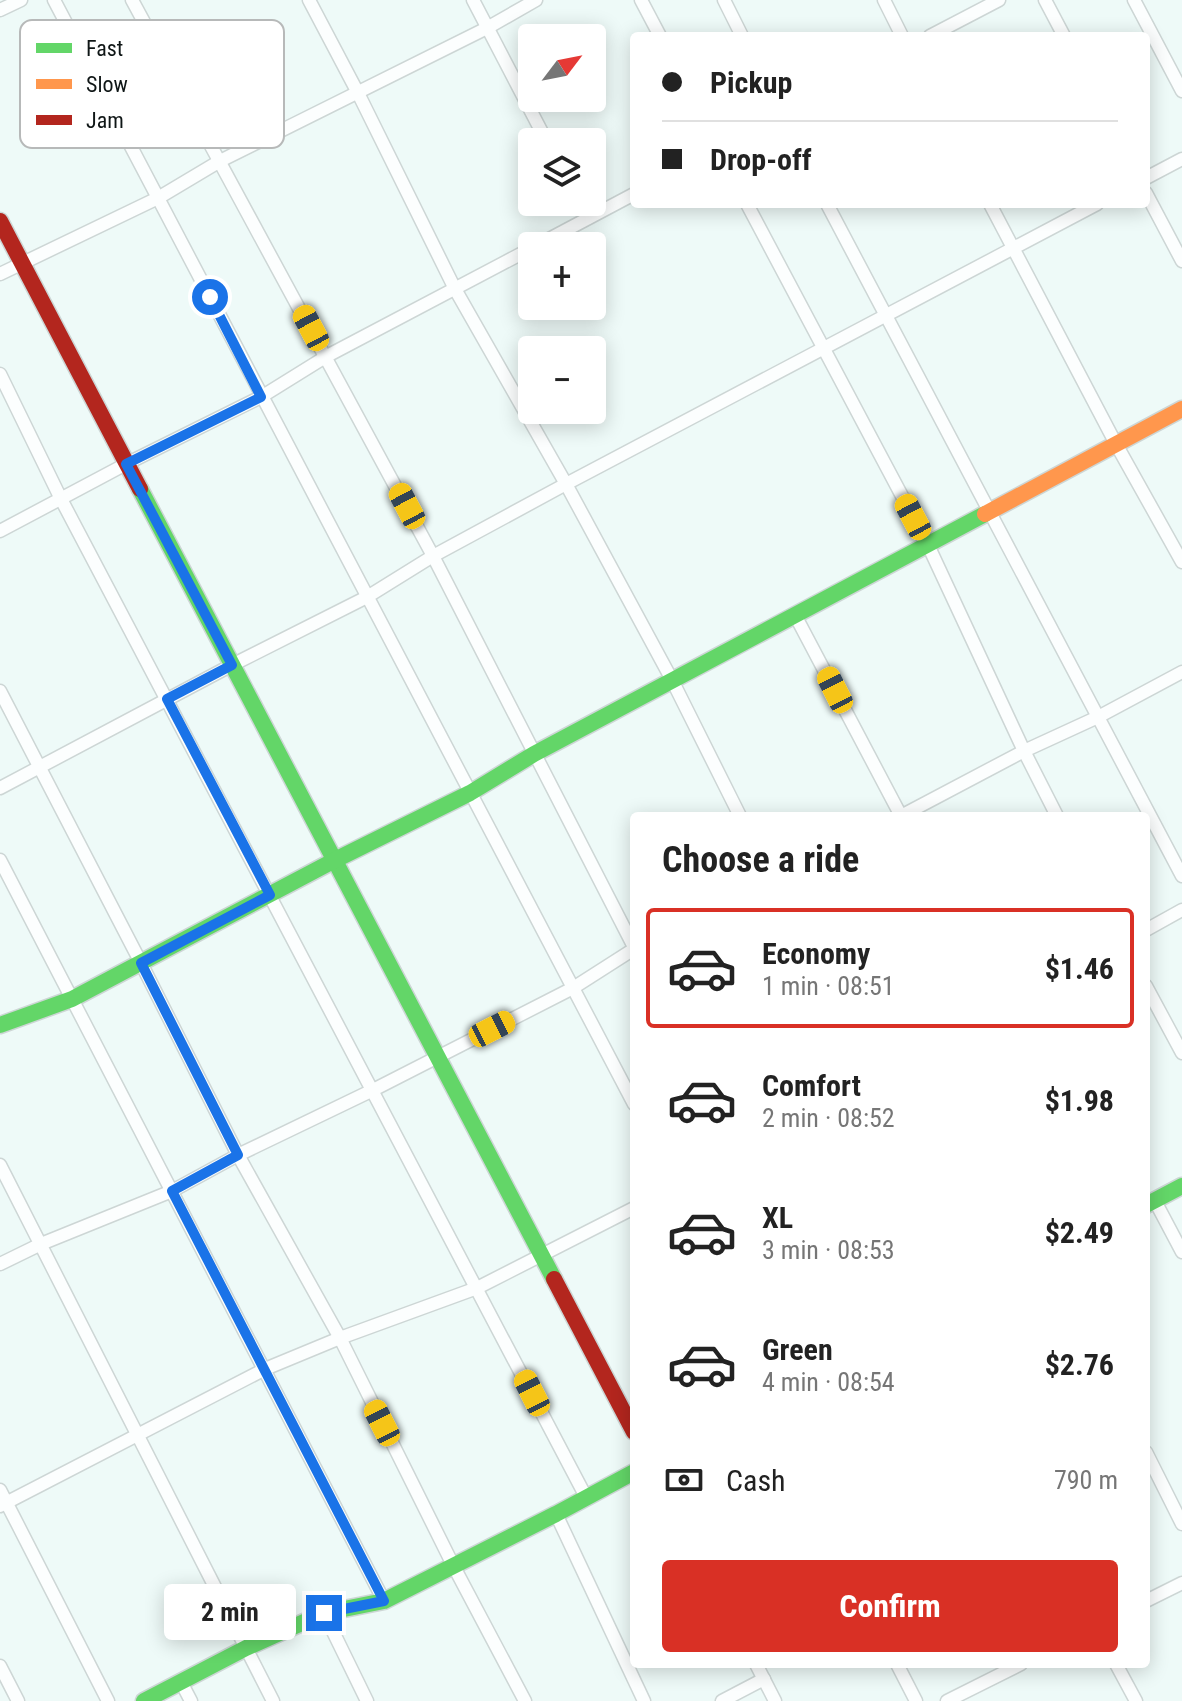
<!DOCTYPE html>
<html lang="en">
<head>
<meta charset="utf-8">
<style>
	body { margin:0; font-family:"Roboto Condensed",sans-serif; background:#f2f2f2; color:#222; height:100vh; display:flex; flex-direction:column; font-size:30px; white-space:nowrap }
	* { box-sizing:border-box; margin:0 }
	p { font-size:26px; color:#767676 }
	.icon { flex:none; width:44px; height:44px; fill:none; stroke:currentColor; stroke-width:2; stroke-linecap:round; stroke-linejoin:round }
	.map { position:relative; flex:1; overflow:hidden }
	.details { position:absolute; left:630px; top:812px; width:520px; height:856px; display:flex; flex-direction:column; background:#fff; border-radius:8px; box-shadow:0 4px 20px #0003 }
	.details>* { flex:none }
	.hud { position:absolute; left:630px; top:32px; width:520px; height:176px; border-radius:8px; box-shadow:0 4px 20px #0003; display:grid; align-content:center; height:176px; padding:0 32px; background:#fff }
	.needle { width:52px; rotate:58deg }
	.buttons { position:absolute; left:518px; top:24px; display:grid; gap:16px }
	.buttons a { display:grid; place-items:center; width:88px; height:88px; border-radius:8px; background:#fff; box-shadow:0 4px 20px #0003; font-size:40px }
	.end { position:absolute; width:36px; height:36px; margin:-18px; border:10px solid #1a73e8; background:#fff; box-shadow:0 0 0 4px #fff }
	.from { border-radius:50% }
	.bubble { position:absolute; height:56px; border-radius:8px; background:#fff; box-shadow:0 4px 20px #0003; font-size:26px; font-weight:700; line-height:56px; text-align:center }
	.car { position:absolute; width:24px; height:48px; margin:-24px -12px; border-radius:10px; box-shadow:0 0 6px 2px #0007; background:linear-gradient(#f5c518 24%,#345 0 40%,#f5c518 0 76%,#345 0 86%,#f5c518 0) }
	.hud b { display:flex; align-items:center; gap:28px; height:76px; font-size:30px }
	.hud b+b { border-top:2px solid #e0e0e0 }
	.hud i { width:20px; height:20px; background:#222 }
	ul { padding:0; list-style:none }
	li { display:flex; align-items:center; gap:24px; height:120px; margin:0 16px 12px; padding:0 16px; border:4px solid transparent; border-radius:8px }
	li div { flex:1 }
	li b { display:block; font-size:30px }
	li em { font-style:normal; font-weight:700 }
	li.selected { border-color:#d93025 }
	li>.icon { width:72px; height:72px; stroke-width:1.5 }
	h2 { padding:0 32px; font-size:36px; line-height:96px }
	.pay { display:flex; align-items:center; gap:20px; height:88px; padding:0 32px; font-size:30px }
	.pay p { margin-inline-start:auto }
	.cta { display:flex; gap:16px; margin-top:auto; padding:16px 32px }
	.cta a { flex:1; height:92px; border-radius:8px; background:#d93025; color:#fff; font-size:32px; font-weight:700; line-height:92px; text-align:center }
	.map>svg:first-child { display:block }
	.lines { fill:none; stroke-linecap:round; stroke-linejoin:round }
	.street-casing { stroke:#cdd6d5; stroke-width:15 }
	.fast-casing { stroke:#cdd6d5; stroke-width:19 }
	.slow-casing { stroke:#cdd6d5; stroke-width:19 }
	.jam-casing { stroke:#cdd6d5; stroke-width:19 }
	.street { stroke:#fcfefe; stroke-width:12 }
	.fast { stroke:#63d668; stroke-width:16 }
	.slow { stroke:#ff974d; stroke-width:16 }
	.jam { stroke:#b3261e; stroke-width:16 }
	.route { stroke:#1a73e8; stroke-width:10 }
	.key { fill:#fff; stroke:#b7b9b9; stroke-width:2 }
	.key-label { font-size:22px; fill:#0f1616 }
</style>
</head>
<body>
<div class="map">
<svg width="1182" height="1701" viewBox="0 0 1182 1701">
	<rect width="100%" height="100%" fill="#eefaf8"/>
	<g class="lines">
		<!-- street casing -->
		<g class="street-casing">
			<g id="street">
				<polyline points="54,0 634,1104"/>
				<polyline points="132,0 433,556 634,947"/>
				<polyline points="309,0 358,93 455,289 566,484 672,680 740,816"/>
				<polyline points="473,0 547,142"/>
				<polyline points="641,0 660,36"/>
				<polyline points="724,0 742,36"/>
				<polyline points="884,0 902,36"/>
				<polyline points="1045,0 1064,36"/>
				<polyline points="1134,0 1182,91"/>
				<polyline points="0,10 21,0"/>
				<polyline points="930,36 999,0"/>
				<polyline points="1146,178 1182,159"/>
				<polyline points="1146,193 1182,261"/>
				<polyline points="579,202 588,218"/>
				<polyline points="747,204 928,545 1024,751 1057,816"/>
				<polyline points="827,204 1182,876"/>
				<polyline points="990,204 1116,444 1182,562"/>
				<polyline points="536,246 634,194"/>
				<polyline points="0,274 158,198 220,161 487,28 536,0"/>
				<polyline points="0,374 61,499 586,1497"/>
				<polyline points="0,531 126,464 261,397 327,356 532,248"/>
				<polyline points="795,615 901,816 1024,751 1098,717 1182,672"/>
				<polyline points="0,691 141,963 238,1155 340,1338 453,1565 525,1701"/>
				<polyline points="0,788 232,665 367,597 433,556 566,484 1097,204"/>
				<polyline points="0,860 384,1601"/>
				<polyline points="1146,930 1182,910"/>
				<polyline points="1146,986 1182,1053"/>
				<polyline points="0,1165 273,1701"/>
				<polyline points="1155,1201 1182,1252"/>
				<polyline points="0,1264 41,1244 172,1191 238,1155 373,1090 573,988 634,949"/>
				<polyline points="1146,1452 1182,1524"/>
				<polyline points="0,1490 108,1701"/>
				<polyline points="0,1506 265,1369 340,1338 477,1288 634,1208"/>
				<polyline points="556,1514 644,1701"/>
				<polyline points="1146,1601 1182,1583"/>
				<polyline points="324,1613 367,1701"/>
				<polyline points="756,1664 775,1701"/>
				<polyline points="897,1664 916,1701"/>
				<polyline points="1116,1664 1136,1701"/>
				<polyline points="0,1666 18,1701"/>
				<polyline points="181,1682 191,1701"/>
				<polyline points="722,1701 764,1679"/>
				<polyline points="947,1701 1021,1664"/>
			</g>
		</g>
		<!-- fast casing -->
		<g class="fast-casing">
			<g id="fast">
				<polyline points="140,489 554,1279"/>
				<polyline points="0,1025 72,999 335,860 470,793 534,754 985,514"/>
				<polyline points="1146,1205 1182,1186"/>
				<polyline points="144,1701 246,1648 324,1613 384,1601 556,1514 634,1472"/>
			</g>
		</g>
		<!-- slow casing -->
		<g class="slow-casing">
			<polyline id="slow" points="985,514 1182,409"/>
		</g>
		<!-- jam casing -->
		<g class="jam-casing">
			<g id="jam">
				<polyline points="0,221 140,489"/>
				<polyline points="554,1279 634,1432"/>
			</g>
		</g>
		<!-- street -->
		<use href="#street" class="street"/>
		<!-- fast -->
		<use href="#fast" class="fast"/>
		<!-- slow -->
		<use href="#slow" class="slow"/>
		<!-- jam -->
		<use href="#jam" class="jam"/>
	</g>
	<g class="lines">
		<!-- route -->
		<polyline class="route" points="210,297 261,397 126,464 232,665 167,699 270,895 141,963 238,1155 172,1191 384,1601 324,1613"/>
	</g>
	<!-- legend -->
	<rect x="20" y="20" width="264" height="128" rx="12" class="key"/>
	<rect x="36" y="43" width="36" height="10" fill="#63d668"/>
	<rect x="36" y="79" width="36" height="10" fill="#ff974d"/>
	<rect x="36" y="115" width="36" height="10" fill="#b3261e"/>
	<g class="key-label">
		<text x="86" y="56">Fast</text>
		<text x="86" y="92">Slow</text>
		<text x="86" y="128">Jam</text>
	</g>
</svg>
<div class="buttons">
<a><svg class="needle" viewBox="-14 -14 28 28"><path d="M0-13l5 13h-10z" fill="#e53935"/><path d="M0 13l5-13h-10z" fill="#767676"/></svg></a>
<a><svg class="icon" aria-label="layers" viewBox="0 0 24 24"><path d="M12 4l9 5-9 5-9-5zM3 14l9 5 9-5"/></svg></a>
<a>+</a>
<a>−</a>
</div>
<i class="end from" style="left:210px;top:297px"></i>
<i class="end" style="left:324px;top:1613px"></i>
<div class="bubble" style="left:164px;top:1584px;width:132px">2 min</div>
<i class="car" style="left:311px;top:328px;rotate:332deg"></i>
<i class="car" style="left:407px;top:506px;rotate:332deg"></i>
<i class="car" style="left:913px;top:517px;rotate:332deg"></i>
<i class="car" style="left:835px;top:690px;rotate:333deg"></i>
<i class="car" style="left:492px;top:1029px;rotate:63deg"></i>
<i class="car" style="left:532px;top:1393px;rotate:333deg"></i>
<i class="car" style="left:382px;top:1423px;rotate:333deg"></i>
<div class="hud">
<b><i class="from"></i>Pickup</b>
<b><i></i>Drop-off</b>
</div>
<section class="details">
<h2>Choose a ride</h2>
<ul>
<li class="selected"><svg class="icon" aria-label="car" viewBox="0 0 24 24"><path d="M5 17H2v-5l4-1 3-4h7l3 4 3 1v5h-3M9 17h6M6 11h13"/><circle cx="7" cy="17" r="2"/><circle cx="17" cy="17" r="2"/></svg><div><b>Economy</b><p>1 min · 08:51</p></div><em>$1.46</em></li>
<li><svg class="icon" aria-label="car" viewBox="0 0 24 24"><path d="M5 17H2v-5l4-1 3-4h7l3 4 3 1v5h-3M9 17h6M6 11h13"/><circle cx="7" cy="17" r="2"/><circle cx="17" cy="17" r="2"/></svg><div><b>Comfort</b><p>2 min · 08:52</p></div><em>$1.98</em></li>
<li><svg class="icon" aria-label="car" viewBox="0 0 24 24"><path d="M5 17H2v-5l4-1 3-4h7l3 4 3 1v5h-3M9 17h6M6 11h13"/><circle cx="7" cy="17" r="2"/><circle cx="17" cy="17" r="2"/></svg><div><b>XL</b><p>3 min · 08:53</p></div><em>$2.49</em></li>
<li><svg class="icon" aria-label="car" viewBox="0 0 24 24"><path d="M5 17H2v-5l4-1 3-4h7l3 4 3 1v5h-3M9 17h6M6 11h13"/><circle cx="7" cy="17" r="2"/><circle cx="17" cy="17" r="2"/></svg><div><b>Green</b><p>4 min · 08:54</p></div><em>$2.76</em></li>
</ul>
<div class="pay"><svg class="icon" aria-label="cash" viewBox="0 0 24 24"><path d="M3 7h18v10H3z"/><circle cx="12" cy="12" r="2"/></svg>Cash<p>790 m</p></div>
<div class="cta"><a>Confirm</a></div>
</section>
</div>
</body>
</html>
